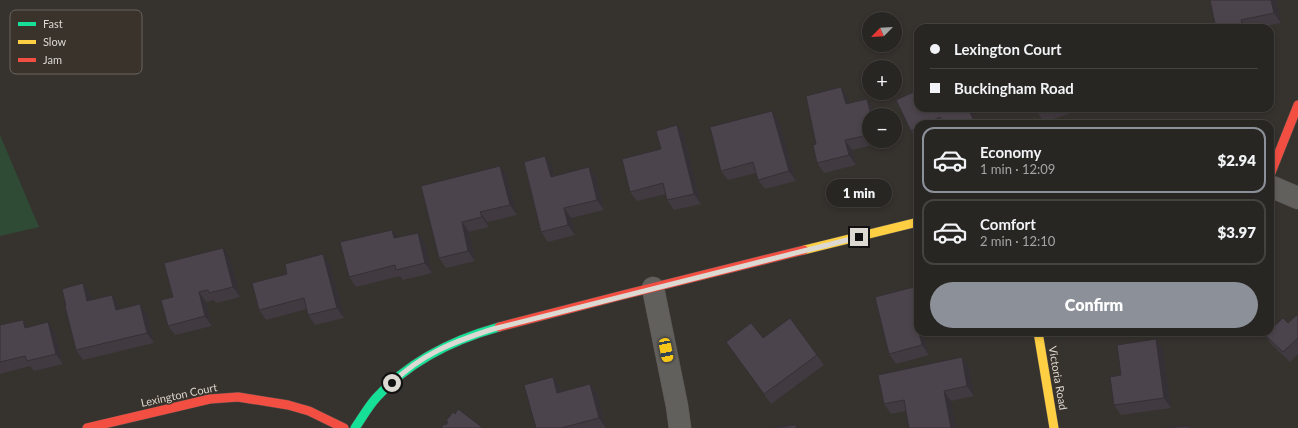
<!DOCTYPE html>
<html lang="en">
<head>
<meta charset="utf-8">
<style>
	body { margin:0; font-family:Lato,sans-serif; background:#302e2a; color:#f1f3f6; height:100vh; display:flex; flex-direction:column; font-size:15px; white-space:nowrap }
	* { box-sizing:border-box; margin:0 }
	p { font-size:13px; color:#a5a5a5 }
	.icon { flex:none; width:22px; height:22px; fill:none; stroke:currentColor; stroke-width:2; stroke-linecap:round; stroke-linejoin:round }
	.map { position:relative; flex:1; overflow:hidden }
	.drawer { position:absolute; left:914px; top:120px; width:360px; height:216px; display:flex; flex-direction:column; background:#282622; border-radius:12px; box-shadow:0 2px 6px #0003,0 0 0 1px #444340 }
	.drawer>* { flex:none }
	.top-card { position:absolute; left:914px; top:24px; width:360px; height:88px; border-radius:12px; box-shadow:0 2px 6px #0003,0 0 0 1px #444340; display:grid; align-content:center; height:88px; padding:0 16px; background:#282622 }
	.needle { width:26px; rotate:246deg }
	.fabs { position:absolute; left:862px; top:12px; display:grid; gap:8px }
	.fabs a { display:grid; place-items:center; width:40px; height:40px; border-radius:50%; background:#282622; box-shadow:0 2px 6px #0003,0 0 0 1px #444340; font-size:20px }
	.end { position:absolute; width:18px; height:18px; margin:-9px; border:5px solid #dcd9d3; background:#111; box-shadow:0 0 0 2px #111 }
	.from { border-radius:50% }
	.bubble { position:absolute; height:28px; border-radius:14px; background:#282622; box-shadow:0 2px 6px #0003,0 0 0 1px #444340; font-size:13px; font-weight:800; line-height:28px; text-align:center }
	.car { position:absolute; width:12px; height:24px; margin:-12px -6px; border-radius:5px; box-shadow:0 0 3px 1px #0007; background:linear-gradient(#f5c518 24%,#345 0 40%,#f5c518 0 76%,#345 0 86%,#f5c518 0) }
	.top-card b { display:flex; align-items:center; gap:14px; height:38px; font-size:15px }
	.top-card b+b { border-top:1px solid #444340 }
	.top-card i { width:10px; height:10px; background:#f1f3f6 }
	ul { padding:7px 0 0; list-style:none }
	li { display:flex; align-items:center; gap:12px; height:66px; margin:0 8px 6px; padding:0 8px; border:2px solid #444340; border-radius:12px }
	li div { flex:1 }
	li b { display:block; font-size:15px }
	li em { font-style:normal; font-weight:800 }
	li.current { border-color:#8c9099 }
	li>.icon { width:36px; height:36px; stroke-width:1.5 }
	.cta { display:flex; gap:8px; margin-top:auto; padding:8px 16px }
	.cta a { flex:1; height:46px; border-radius:24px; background:#8c9099; color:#fff; font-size:16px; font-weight:800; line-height:46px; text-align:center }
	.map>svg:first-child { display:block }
	.green { fill:#2f4b36 }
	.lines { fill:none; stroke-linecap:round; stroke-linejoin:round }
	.street-casing { stroke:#53504c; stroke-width:23 }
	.fast-casing { stroke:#53504c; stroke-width:10 }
	.slow-casing { stroke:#53504c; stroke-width:10 }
	.jam-casing { stroke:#53504c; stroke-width:10 }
	.street { stroke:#62605c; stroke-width:22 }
	.fast { stroke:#16e098; stroke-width:9 }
	.slow { stroke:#ffcf43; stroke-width:9 }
	.jam { stroke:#f24e42; stroke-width:9 }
	.wall { fill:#413a41 }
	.shaded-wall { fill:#353035 }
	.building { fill:#4c444c; stroke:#353035 }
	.route { stroke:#dcd9d3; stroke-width:5 }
	.labels { text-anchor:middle; stroke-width:3; stroke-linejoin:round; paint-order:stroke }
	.street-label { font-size:11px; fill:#dcd9d3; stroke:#39332b }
	.key { fill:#39332b; stroke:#6a655d; stroke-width:1 }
	.key-label { font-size:11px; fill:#dcd9d3 }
</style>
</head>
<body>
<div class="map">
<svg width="1298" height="428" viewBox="0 0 1298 428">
	<rect width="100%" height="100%" fill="#36322e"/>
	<!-- green -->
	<polygon class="green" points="0,135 39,227 0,236"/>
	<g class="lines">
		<!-- street casing -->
		<g class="street-casing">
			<g id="street">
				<polyline points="1270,186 1298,198"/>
				<polyline points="653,288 677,406 680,428"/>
			</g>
		</g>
		<!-- fast casing -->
		<g class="fast-casing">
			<path id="fast" d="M355 428C362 418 368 407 376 398 409 361 452 340 499 327"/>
		</g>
		<!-- slow casing -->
		<g class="slow-casing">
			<g id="slow">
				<polyline points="804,250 918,222"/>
				<polyline points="1038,332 1054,428"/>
			</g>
		</g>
		<!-- jam casing -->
		<g class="jam-casing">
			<g id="jam">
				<polyline points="1270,175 1298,105"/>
				<polyline points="499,327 619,296 804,250"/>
				<polyline points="87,428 210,399 238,397 288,405 309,411 344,428"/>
			</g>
		</g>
		<!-- street -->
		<use href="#street" class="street"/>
		<!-- fast -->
		<use href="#fast" class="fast"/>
		<!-- slow -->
		<use href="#slow" class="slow"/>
		<!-- jam -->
		<use href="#jam" class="jam"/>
	</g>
	<!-- wall -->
	<g class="wall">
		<polygon points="1276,0 1281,23 1255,28 1216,28"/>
		<polygon points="848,97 850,103 867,99 874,109 869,115 869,141 881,141 882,143 852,150 856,165 824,173 817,163 816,144"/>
		<polygon points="896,100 970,108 978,124 918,124 918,141 911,131"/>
		<polygon points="1035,108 1069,108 1071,113 1044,122 1037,112"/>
		<polygon points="779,121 796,181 765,189 758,180 756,173 728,180 721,171"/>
		<polygon points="677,125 684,135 701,204 674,210 667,200 666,194 637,201 630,192 661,149"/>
		<polygon points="500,166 507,176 517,215 487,222 489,227 469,232 475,261 446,268 439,258 421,186"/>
		<polygon points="552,166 555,176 589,167 596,177 604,210 571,218 575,235 548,242 541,232"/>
		<polygon points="418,233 425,243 432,273 403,280 400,276 356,287 349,277 397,238"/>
		<polygon points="323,254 330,264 344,318 315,325 308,315 307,309 266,320 259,310 287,274"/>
		<polygon points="230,258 240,297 216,303 214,300 206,302 212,326 175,335 168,326 173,297"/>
		<polygon points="83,283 90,293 91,300 112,295 119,305 120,309 140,304 147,314 154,343 83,360 76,350 66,306"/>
		<polygon points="918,286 918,332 923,332 929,355 896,364 889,354"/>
		<polygon points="1298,314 1298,354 1290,362 1272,345 1265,335 1288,323"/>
		<polygon points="23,320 28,327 55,332 63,364 34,371 30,366 0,374 0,325"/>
		<polygon points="763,338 817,355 824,365 771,404 726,342"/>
		<polygon points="1156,339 1163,349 1171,408 1121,415 1114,405 1121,375"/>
		<polygon points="962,357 969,367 974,396 951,401 956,428 909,428 906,411 891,414 884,404"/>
		<polygon points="553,377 560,387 561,392 590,384 597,394 606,428 536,428"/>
	</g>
	<!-- shaded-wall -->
	<g class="shaded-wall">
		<polygon points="1271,0 1276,0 1281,23 1274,13"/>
		<polygon points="1241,20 1247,28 1243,28"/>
		<polygon points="841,87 848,97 853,114 846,104"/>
		<polygon points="867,99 874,109 875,115 871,115"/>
		<polygon points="968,108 970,108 978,124 977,124 973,119"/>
		<polygon points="1067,108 1069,108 1071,113"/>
		<polygon points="772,111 779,121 796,181 789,171"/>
		<polygon points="677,125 684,135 701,204 694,194"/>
		<polygon points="845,140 852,150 856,165 849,155"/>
		<polygon points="545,156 552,166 558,187 551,177"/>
		<polygon points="500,166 507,176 517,215 510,205"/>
		<polygon points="589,167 596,177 604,210 597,200"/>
		<polygon points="564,208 571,218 575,235 568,225"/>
		<polygon points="480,212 487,222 489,227 482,217"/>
		<polygon points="462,222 469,232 475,261 468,251"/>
		<polygon points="392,230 399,240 394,238"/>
		<polygon points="418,233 425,243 432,273 425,263"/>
		<polygon points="223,248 230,258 240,297 233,287"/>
		<polygon points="323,254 330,264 344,318 337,308"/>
		<polygon points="1270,277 1273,280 1270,303"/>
		<polygon points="83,283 90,293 94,311 87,301"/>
		<polygon points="199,292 206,302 212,326 205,316"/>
		<polygon points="112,295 119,305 123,320 116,310"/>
		<polygon points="140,304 147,314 154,343 147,333"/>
		<polygon points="915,316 918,321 918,330"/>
		<polygon points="23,320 30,330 25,328"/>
		<polygon points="48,322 55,332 63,364 56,354"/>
		<polygon points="919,332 923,332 929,355 922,345"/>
		<polygon points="1156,339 1163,349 1171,408 1164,398"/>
		<polygon points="962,357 969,367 974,396 967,386"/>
		<polygon points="553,377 560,387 564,403 557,393"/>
		<polygon points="590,384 597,394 606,428 599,418"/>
		<polygon points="944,391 951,401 956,428 951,428"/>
	</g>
	<!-- building -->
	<g class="building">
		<polygon points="1210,0 1271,0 1274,13 1241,20 1243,28 1216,28"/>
		<polygon points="841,87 846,104 867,99 871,115 869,115 869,135 845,140 849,155 817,163 813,145 816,144 806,96"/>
		<polygon points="918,90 918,108 968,108 973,119 962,124 943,124 940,117 925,124 918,124 918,128 911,131 896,100"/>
		<polygon points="1035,108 1049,108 1037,112"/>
		<polygon points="772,111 789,171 758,180 753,162 721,171 710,127"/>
		<polygon points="677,125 694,194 667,200 663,183 630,192 622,159 661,149 656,131"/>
		<polygon points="545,156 551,177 589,167 597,200 564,208 568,225 541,232 524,162"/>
		<polygon points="500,166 510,205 480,212 482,217 462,222 468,251 439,258 421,186"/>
		<polygon points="392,230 394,238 418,233 425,263 396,270 395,265 349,277 340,242"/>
		<polygon points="223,248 233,287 209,293 208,290 199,292 205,316 168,326 161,300 173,297 164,263"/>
		<polygon points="323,254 337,308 308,315 304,298 259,310 252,283 287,274 285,264"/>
		<polygon points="83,283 87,301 112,295 116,310 140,304 147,333 76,350 65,306 66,306 62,289"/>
		<polygon points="918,286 918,315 915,316 918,330 918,332 919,332 922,345 889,354 875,297"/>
		<polygon points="1298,314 1298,338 1283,352 1265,335 1268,332 1270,332 1270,330 1283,318 1288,323"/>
		<polygon points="790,318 817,355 764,394 726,342 751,323 763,338"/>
		<polygon points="23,320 25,328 48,322 56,354 27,361 25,356 0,362 0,325"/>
		<polygon points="1156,339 1164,398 1114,405 1110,377 1121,375 1117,345"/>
		<polygon points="962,357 967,386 944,391 951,428 909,428 904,400 884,404 878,375"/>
		<polygon points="553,377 557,393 590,384 599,418 561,428 536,428 524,385"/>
		<polygon points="458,409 483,428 441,428 444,424 446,425 448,422 446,421 453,412 455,414"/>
		<polygon points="796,425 796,428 771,428"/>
		<polygon points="1189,426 1189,428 1163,428"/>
	</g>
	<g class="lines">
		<!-- route -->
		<path class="route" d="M392 383C422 354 453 342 493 329L859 237"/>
	</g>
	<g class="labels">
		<!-- street labels -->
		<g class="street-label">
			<text transform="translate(1058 378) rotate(80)" y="4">Victoria Road</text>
			<text transform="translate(179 395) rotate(-12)" y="4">Lexington Court</text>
		</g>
	</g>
	<!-- legend -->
	<rect x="10" y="10" width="132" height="64" rx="6" class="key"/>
	<rect x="18" y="22" width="18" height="4" fill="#16e098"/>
	<rect x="18" y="40" width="18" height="4" fill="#ffcf43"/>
	<rect x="18" y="58" width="18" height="4" fill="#f24e42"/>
	<g class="key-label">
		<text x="43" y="28">Fast</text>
		<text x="43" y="46">Slow</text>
		<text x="43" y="64">Jam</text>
	</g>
</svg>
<div class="fabs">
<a><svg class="needle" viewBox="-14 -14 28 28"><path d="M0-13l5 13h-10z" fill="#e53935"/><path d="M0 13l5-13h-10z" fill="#a5a5a5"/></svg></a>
<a>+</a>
<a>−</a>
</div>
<i class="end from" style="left:392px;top:383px"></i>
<i class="end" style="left:859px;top:237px"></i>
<div class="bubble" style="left:826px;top:179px;width:66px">1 min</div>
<i class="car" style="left:666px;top:350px;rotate:169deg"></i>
<div class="top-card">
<b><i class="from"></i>Lexington Court</b>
<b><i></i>Buckingham Road</b>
</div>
<section class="drawer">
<ul>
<li class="current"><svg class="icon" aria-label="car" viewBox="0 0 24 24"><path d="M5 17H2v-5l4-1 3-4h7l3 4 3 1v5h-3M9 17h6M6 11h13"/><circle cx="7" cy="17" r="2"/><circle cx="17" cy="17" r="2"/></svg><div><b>Economy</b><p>1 min · 12:09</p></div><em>$2.94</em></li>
<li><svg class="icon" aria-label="car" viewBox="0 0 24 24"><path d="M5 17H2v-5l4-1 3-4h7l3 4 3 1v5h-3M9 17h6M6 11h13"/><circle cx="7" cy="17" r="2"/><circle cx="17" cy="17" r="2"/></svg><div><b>Comfort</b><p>2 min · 12:10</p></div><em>$3.97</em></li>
</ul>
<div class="cta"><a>Confirm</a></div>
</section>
</div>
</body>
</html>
